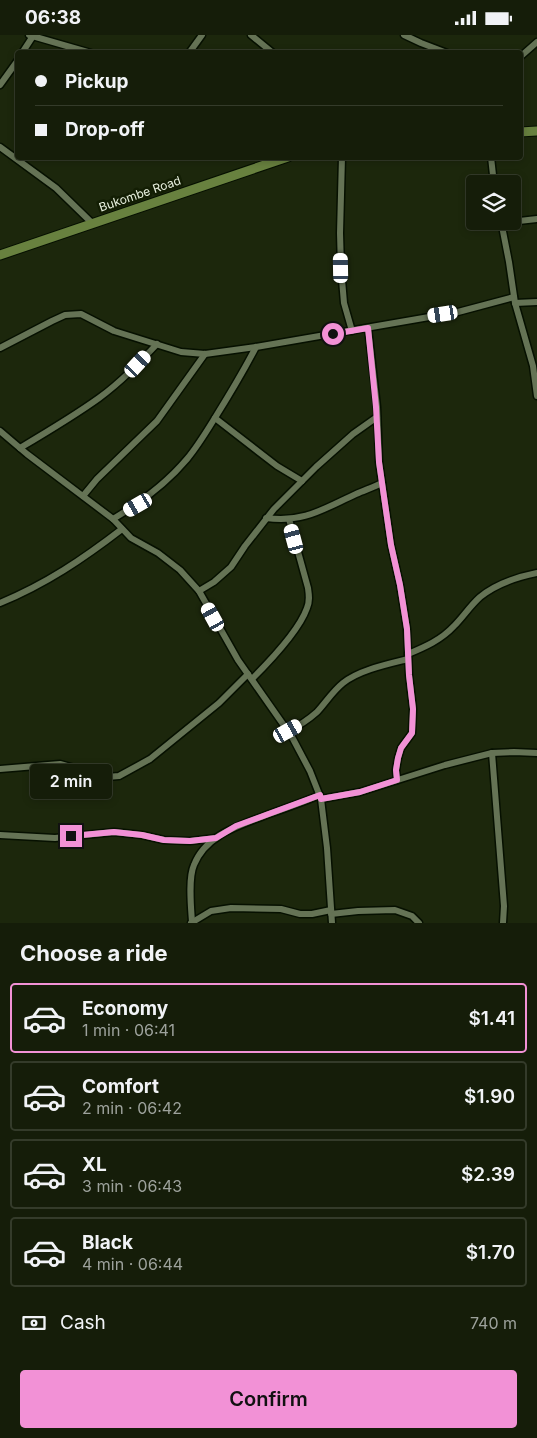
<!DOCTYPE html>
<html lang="en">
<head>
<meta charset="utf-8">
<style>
	body { margin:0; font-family:Inter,sans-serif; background:#1e2612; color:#f1f3f6; height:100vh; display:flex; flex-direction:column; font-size:19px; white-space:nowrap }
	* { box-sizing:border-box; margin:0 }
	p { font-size:16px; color:#9da29c }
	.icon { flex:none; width:28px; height:28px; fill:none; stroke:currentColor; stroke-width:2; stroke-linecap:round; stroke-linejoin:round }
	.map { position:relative; height:888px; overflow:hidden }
	.side { display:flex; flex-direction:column; background:#151d09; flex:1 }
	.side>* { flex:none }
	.hud { position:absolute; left:15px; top:15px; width:508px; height:110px; border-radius:5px; box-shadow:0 2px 8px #0003,0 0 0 1px #343b2a; display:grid; align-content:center; height:110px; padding:0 20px; background:#151d09 }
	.buttons { position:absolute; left:466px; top:140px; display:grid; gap:10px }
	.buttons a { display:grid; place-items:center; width:55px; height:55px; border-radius:5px; background:#151d09; box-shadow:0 2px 8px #0003,0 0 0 1px #343b2a; font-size:25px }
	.end { position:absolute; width:22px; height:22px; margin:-11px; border:6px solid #f291d6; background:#111; box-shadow:0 0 0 2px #111 }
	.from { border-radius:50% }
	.bubble { position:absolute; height:35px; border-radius:5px; background:#151d09; box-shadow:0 2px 8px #0003,0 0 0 1px #343b2a; font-size:16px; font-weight:600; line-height:35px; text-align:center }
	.car { position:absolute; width:15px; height:30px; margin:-15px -8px; border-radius:6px; box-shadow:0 0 4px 1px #0007; background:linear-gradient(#fff 24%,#345 0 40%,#fff 0 76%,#345 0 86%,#fff 0) }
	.hud b { display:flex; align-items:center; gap:18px; height:48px; font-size:19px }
	.hud b+b { border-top:1px solid #343b2a }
	.hud i { width:12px; height:12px; background:#f1f3f6 }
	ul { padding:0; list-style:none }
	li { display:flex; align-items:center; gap:15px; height:70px; margin:0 10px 8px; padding:0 10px; border:2px solid #343b2a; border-radius:5px }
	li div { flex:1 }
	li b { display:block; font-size:19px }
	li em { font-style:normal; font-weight:600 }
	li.active { border-color:#f291d6 }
	li>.icon { width:45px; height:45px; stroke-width:1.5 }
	h2 { padding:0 20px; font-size:22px; line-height:60px }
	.pay { display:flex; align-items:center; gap:12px; height:55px; padding:0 20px; font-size:19px }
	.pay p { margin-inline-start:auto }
	.cta { display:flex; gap:10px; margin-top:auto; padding:10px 20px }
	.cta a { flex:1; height:58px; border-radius:5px; background:#f291d6; color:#111; font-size:20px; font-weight:600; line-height:58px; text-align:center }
	.status { display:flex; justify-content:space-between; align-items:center; height:35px; padding:0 25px; background:#151d09; direction:ltr }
	.status svg { height:14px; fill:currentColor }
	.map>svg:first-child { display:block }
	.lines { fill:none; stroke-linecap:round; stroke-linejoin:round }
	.street-casing { stroke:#061000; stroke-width:9 }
	.secondary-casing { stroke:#061000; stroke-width:11 }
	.street { stroke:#657355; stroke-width:6 }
	.secondary { stroke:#68813f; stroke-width:9 }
	.route { stroke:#f291d6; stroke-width:6 }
	.labels { text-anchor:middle; stroke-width:5; stroke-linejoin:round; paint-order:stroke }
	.street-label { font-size:12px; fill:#e9f1e0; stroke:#131e04 }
</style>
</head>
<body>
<div class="status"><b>06:38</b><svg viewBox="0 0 49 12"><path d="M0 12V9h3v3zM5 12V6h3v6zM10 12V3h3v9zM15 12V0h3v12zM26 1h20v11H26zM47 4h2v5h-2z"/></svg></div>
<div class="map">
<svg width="537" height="888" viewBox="0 0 537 888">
	<rect width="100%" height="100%" fill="#1c270c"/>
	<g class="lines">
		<!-- street casing -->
		<g class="street-casing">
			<g id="street">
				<polyline points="29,0 91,18"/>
				<polyline points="251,0 273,18"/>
				<polyline points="404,0 421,8 447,18"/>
				<polyline points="22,18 33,1"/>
				<polyline points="189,18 202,0"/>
				<polyline points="520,22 537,7"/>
				<polyline points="0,50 18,25"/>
				<polyline points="0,112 56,153 93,189"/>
				<polyline points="342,122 340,198 341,233 344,268 352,296"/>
				<polyline points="491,122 494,149"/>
				<polyline points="501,186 509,227 515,268 533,331 537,361"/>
				<polyline points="501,188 537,184"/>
				<polyline points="515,268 537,267"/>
				<polyline points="368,293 377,372 379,427 391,510 400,550 407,594 409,640 413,674 412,698 401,713 398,723 396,735 397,745"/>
				<polyline points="0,313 52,286 65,280 81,279 114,296 181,317 205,319 256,312 458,277 514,262"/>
				<polyline points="215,383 277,431 302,446"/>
				<polyline points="0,396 27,419 113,484 131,503 158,518 180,535 199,556 238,625 292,702 310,736 321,764 327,813 332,888"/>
				<path d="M20 413C47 397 74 381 99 363 121 347 139 328 157 309"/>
				<polyline points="83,461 97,444 157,386 205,319"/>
				<path d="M266 483C304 488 323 474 356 459 365 455 374 452 382 448"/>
				<path d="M113 484C140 468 166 449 187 424 197 412 205 399 213 386 228 362 243 337 256 312"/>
				<polyline points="199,556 214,547 231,532 245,511 274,474 316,432 353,399 377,382"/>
				<path d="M0 568C46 549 83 524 122 494"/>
				<path d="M408 619C425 612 441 605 454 591 463 582 470 571 480 562 496 549 517 542 537 538"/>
				<path d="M252 644C270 626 299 596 307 573 310 566 309 560 308 553L289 484"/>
				<path d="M288 696C299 691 308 685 317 677 326 667 333 656 343 648 359 635 388 629 408 624"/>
				<polyline points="492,718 504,871 503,888"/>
				<polyline points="0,734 60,729 107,742 119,741 150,724 219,668 248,639"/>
				<polyline points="321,764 360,757 445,730 492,718 514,717 537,718"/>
				<polyline points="0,800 55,803 114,797 142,800 164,805 190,806 216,803"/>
				<polyline points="331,879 358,876 395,875 412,881 419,888"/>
				<path d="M192 887C191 872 188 843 194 830 206 799 241 790 269 779 286 773 303 767 320 760"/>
				<polyline points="191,888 211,876 231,873 281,874 300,879 312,879 331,875"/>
			</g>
		</g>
		<!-- secondary casing -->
		<g class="secondary-casing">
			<g id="secondary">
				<polyline points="520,97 537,96"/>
				<polyline points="0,220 288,122"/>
			</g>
		</g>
		<!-- street -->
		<use href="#street" class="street"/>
		<!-- secondary -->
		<use href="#secondary" class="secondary"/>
	</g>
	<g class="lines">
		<!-- route -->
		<polyline class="route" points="71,801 114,797 142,800 164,805 190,806 216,803 236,791 320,760 321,764 360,757 397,745 396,735 398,723 401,713 412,698 413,674 409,640 407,594 400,550 391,510 379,427 376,372 368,293 333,299"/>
	</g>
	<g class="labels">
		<!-- street labels -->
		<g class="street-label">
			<text transform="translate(140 159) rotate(-19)" y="4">Bukombe Road</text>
		</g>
	</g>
</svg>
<div class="buttons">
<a><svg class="icon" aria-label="layers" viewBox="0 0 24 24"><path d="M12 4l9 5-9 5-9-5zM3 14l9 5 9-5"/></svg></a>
</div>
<i class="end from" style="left:333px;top:299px"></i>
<i class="end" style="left:71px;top:801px"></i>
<div class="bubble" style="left:30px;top:729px;width:82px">2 min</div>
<i class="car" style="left:341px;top:233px;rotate:359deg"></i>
<i class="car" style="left:443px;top:279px;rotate:261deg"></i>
<i class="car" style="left:138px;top:329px;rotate:43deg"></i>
<i class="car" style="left:138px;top:470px;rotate:240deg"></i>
<i class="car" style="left:294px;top:504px;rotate:345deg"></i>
<i class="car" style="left:213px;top:582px;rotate:331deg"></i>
<i class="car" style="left:288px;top:696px;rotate:61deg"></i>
<div class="hud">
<b><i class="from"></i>Pickup</b>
<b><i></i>Drop-off</b>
</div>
</div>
<section class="side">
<h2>Choose a ride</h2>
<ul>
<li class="active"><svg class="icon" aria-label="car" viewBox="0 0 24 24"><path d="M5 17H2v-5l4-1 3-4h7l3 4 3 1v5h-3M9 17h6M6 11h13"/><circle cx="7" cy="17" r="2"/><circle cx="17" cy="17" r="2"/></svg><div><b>Economy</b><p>1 min · 06:41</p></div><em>$1.41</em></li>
<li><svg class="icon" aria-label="car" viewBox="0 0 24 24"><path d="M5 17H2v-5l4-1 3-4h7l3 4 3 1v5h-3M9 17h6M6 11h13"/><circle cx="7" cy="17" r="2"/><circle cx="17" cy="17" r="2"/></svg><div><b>Comfort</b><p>2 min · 06:42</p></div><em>$1.90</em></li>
<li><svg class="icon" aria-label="car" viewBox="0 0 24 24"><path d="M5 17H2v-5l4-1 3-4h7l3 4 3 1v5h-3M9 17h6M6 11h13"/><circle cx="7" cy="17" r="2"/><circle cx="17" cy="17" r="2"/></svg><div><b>XL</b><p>3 min · 06:43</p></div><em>$2.39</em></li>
<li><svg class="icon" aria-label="car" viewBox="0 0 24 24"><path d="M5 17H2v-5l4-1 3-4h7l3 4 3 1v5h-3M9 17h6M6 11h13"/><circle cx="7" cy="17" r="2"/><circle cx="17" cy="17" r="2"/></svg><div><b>Black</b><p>4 min · 06:44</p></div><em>$1.70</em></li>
</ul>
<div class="pay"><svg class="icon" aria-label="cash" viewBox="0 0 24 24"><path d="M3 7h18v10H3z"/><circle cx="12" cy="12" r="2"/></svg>Cash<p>740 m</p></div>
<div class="cta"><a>Confirm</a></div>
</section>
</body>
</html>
